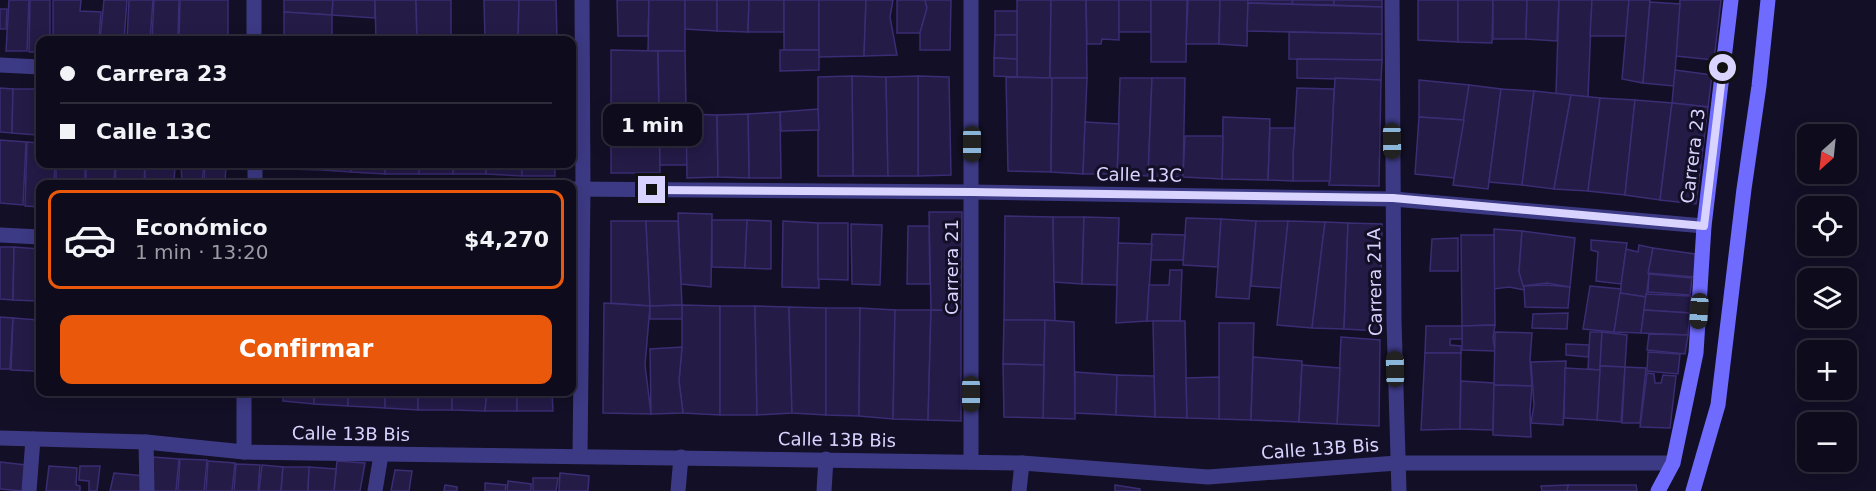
<!DOCTYPE html>
<html lang="es">
<head>
<meta charset="utf-8">
<style>
	body { margin:0; font-family:"DejaVu Sans",sans-serif; background:#171425; color:#f1f3f6; height:100vh; display:flex; flex-direction:column; font-size:22px; white-space:nowrap }
	* { box-sizing:border-box; margin:0 }
	p { font-size:20px; color:#9b9ba3 }
	.icon { flex:none; width:33px; height:33px; fill:none; stroke:currentColor; stroke-width:2; stroke-linecap:round; stroke-linejoin:round }
	.map { position:relative; flex:1; overflow:hidden }
	.panel { position:absolute; left:36px; top:180px; width:540px; height:216px; display:flex; flex-direction:column; background:#0e0b1c; border-radius:12px; box-shadow:0 3px 15px #0003,0 0 0 2px #2e2b3b }
	.panel>* { flex:none }
	.hud { position:absolute; left:36px; top:36px; width:540px; height:132px; border-radius:12px; box-shadow:0 3px 15px #0003,0 0 0 2px #2e2b3b; display:grid; align-content:center; height:132px; padding:0 24px; background:#0e0b1c }
	.needle { width:39px; rotate:207deg }
	.controls { position:absolute; left:1797px; top:124px; display:grid; gap:12px }
	.controls a { display:grid; place-items:center; width:60px; height:60px; border-radius:12px; background:#0e0b1c; box-shadow:0 3px 15px #0003,0 0 0 2px #2e2b3b; font-size:30px }
	.end { position:absolute; width:27px; height:27px; margin:-14px; border:8px solid #d9d4ff; background:#111; box-shadow:0 0 0 3px #111 }
	.from { border-radius:50% }
	.bubble { position:absolute; height:42px; border-radius:12px; background:#0e0b1c; box-shadow:0 3px 15px #0003,0 0 0 2px #2e2b3b; font-size:20px; font-weight:600; line-height:42px; text-align:center }
	.car { position:absolute; width:18px; height:36px; margin:-18px -9px; border-radius:8px; box-shadow:0 0 4px 2px #0007; background:linear-gradient(#222 24%,#8ab4d8 0 40%,#222 0 76%,#8ab4d8 0 86%,#222 0) }
	.hud b { display:flex; align-items:center; gap:21px; height:57px; font-size:22px }
	.hud b+b { border-top:2px solid #2e2b3b }
	.hud i { width:15px; height:15px; background:#f1f3f6 }
	ul { padding:10px 0 0; list-style:none }
	li { display:flex; align-items:center; gap:18px; height:99px; margin:0 12px 9px; padding:0 12px; border:3px solid transparent; border-radius:12px }
	li div { flex:1 }
	li b { display:block; font-size:22px }
	li em { font-style:normal; font-weight:600 }
	li.on { border-color:#ea580c }
	li>.icon { width:54px; height:54px; stroke-width:1.5 }
	.cta { display:flex; gap:12px; margin-top:auto; padding:12px 24px }
	.cta a { flex:1; height:69px; border-radius:12px; background:#ea580c; color:#fff; font-size:24px; font-weight:600; line-height:69px; text-align:center }
	.map>svg:first-child { display:block }
	.building { fill:#241b47; stroke:#3b2d73; stroke-width:1.5 }
	.lines { fill:none; stroke-linecap:round; stroke-linejoin:round }
	.street { stroke:#3d3a85; stroke-width:15 }
	.secondary { stroke:#6f6bff; stroke-width:15 }
	.route { stroke:#d9d4ff; stroke-width:8 }
	.labels { text-anchor:middle; stroke-width:6; stroke-linejoin:round; paint-order:stroke }
	.street-label { font-size:18px; fill:#d9d4ff; stroke:#130f26 }
</style>
</head>
<body>
<div class="map">
<svg width="1876" height="491" viewBox="0 0 1876 491">
	<rect width="100%" height="100%" fill="#130f26"/>
	<!-- building -->
	<g class="building">
		<polygon points="9,0 29,0 27,51 6,51"/>
		<polygon points="30,0 50,0 50,40 40,40 40,52 29,52"/>
		<polygon points="53,0 81,0 80,11 101,12 99,38 89,38 89,40 53,40"/>
		<polygon points="104,0 127,0 124,40 100,40"/>
		<polygon points="129,0 153,0 150,40 127,40"/>
		<polygon points="154,0 179,0 178,40 152,40"/>
		<polygon points="180,0 228,0 228,40 179,40"/>
		<polygon points="284,0 333,0 332,15 284,12"/>
		<polygon points="333,0 375,0 375,18 332,15"/>
		<polygon points="375,0 416,0 417,40 376,40"/>
		<polygon points="416,0 451,0 451,40 417,40"/>
		<polygon points="484,0 519,0 518,40 485,40"/>
		<polygon points="519,0 556,0 557,40 518,40"/>
		<polygon points="617,0 649,0 648,36 618,36"/>
		<polygon points="649,0 685,0 685,51 648,51"/>
		<polygon points="685,0 717,0 717,31 685,29"/>
		<polygon points="717,0 749,0 748,32 717,31"/>
		<polygon points="749,0 784,0 784,32 748,32"/>
		<rect x="784" y="0" width="35" height="50"/>
		<polygon points="819,0 866,0 864,56 819,57"/>
		<polygon points="866,0 893,0 890,17 897,55 864,56"/>
		<polygon points="897,0 925,0 927,8 920,33 897,33"/>
		<polygon points="925,0 951,0 950,50 920,50 920,33 927,8"/>
		<polygon points="1017,0 1051,0 1050,78 1017,77"/>
		<polygon points="1051,0 1086,0 1087,78 1050,78"/>
		<polygon points="1086,0 1119,0 1119,40 1102,39 1101,44 1087,44"/>
		<rect x="1119" y="0" width="32" height="32"/>
		<polygon points="1151,0 1187,0 1186,62 1151,62"/>
		<polygon points="1188,0 1220,0 1219,44 1186,44"/>
		<polygon points="1220,0 1248,0 1247,46 1219,44"/>
		<polygon points="1248,0 1293,0 1292,4 1248,3"/>
		<polygon points="1293,0 1334,0 1334,5 1292,4"/>
		<polygon points="1334,0 1382,0 1382,7 1334,5"/>
		<polygon points="1418,0 1458,0 1458,42 1418,40"/>
		<polygon points="1458,0 1493,0 1492,43 1458,42"/>
		<polygon points="1493,0 1527,0 1526,39 1493,39"/>
		<polygon points="1527,0 1559,0 1557,41 1526,39"/>
		<polygon points="1559,0 1592,0 1588,97 1556,94"/>
		<polygon points="1592,0 1629,0 1626,36 1590,36"/>
		<polygon points="1629,0 1650,0 1643,83 1622,79"/>
		<polygon points="1680,0 1721,0 1714,60 1676,56"/>
		<polygon points="1650,2 1680,4 1674,86 1643,83"/>
		<polygon points="1248,3 1382,7 1382,34 1247,31"/>
		<polygon points="0,9 7,9 6,29 0,29"/>
		<rect x="995" y="11" width="22" height="24"/>
		<polygon points="284,12 332,15 332,40 284,40"/>
		<polygon points="1289,32 1382,34 1382,60 1289,59"/>
		<polygon points="995,35 1017,35 1017,59 994,58"/>
		<polygon points="611,50 658,51 660,173 611,173"/>
		<polygon points="780,50 819,50 819,70 780,71"/>
		<polygon points="658,51 685,51 687,165 660,165"/>
		<polygon points="994,58 1017,59 1017,77 994,76"/>
		<polygon points="1297,59 1382,60 1381,80 1297,78"/>
		<polygon points="1675,70 1712,75 1708,107 1672,103"/>
		<polygon points="852,76 886,77 888,176 853,176"/>
		<polygon points="852,76 853,176 818,176 818,77"/>
		<polygon points="918,76 949,77 951,175 918,176"/>
		<polygon points="918,76 918,176 888,176 886,77"/>
		<polygon points="1006,77 1052,78 1051,172 1008,171"/>
		<polygon points="1052,78 1087,78 1083,174 1051,172"/>
		<polygon points="1120,78 1152,78 1148,176 1117,174"/>
		<polygon points="1152,78 1185,78 1183,177 1148,176"/>
		<polygon points="1335,78 1381,80 1379,186 1329,185"/>
		<polygon points="1419,80 1469,85 1464,120 1419,117"/>
		<polygon points="1469,85 1501,89 1488,189 1453,185"/>
		<polygon points="0,88 13,89 12,133 0,132"/>
		<polygon points="1297,88 1334,89 1330,181 1293,181 1293,154"/>
		<polygon points="13,89 40,89 37,135 12,133"/>
		<polygon points="1501,89 1534,91 1522,185 1489,182"/>
		<polygon points="40,90 40,135 37,135"/>
		<polygon points="1534,91 1571,95 1554,189 1522,185"/>
		<polygon points="1571,95 1600,98 1588,191 1554,189"/>
		<polygon points="1600,98 1635,100 1625,195 1588,191"/>
		<polygon points="1635,100 1672,103 1660,200 1625,195"/>
		<polygon points="1672,103 1708,107 1696,204 1660,200"/>
		<polygon points="818,109 819,130 781,131 780,112"/>
		<polygon points="780,112 781,178 749,178 748,114"/>
		<polygon points="686,114 717,115 718,177 687,178"/>
		<polygon points="748,114 749,178 718,177 717,115"/>
		<polygon points="1223,117 1270,119 1268,180 1222,179"/>
		<polygon points="1419,117 1464,120 1454,178 1415,174"/>
		<polygon points="1085,122 1119,124 1117,174 1083,174"/>
		<polygon points="1270,128 1295,128 1293,154 1293,181 1268,180"/>
		<polygon points="1185,136 1223,136 1222,179 1183,177"/>
		<polygon points="0,140 26,142 23,205 0,203"/>
		<polygon points="27,142 40,143 40,164 55,164 54,184 40,184 40,207 25,206"/>
		<rect x="56" y="164" width="29" height="20"/>
		<polygon points="86,164 115,164 114,184 86,184"/>
		<polygon points="116,164 145,164 144,184 115,184"/>
		<polygon points="145,164 175,164 174,184 145,184"/>
		<polygon points="181,164 204,164 202,184 182,184"/>
		<polygon points="205,164 226,164 225,184 204,184"/>
		<polygon points="288,164 323,164 323,170 288,169"/>
		<polygon points="323,164 351,164 351,172 323,170"/>
		<polygon points="351,164 385,164 385,174 351,172"/>
		<rect x="385" y="164" width="34" height="10"/>
		<polygon points="419,164 454,164 453,174 419,174"/>
		<polygon points="454,164 486,164 486,174 453,174"/>
		<polygon points="486,164 522,164 522,176 486,174"/>
		<rect x="522" y="164" width="33" height="12"/>
		<polygon points="929,212 962,212 961,311 931,310"/>
		<polygon points="678,213 712,214 711,287 681,284"/>
		<polygon points="1005,216 1053,217 1055,321 1004,320"/>
		<polygon points="1053,217 1084,217 1082,284 1054,282"/>
		<polygon points="1084,217 1119,218 1117,285 1082,284"/>
		<polygon points="1186,218 1221,219 1218,267 1183,265"/>
		<polygon points="1221,219 1256,221 1249,299 1216,297"/>
		<polygon points="712,220 747,220 745,268 712,267"/>
		<polygon points="747,220 771,221 771,269 745,268"/>
		<polygon points="611,221 646,221 650,306 611,303"/>
		<polygon points="646,221 678,221 682,305 650,306"/>
		<polygon points="783,221 818,223 819,288 782,287"/>
		<polygon points="1256,221 1288,221 1281,288 1251,286"/>
		<polygon points="1288,221 1325,222 1312,328 1277,325"/>
		<polygon points="1325,222 1348,223 1344,329 1312,328"/>
		<polygon points="818,223 848,223 848,280 818,279"/>
		<polygon points="1348,223 1382,224 1380,331 1344,329"/>
		<polygon points="851,224 882,225 880,285 852,284"/>
		<polygon points="908,226 929,226 930,284 907,284"/>
		<polygon points="1494,229 1522,231 1519,272 1525,290 1509,287 1494,289"/>
		<polygon points="1522,231 1575,238 1570,287 1547,283 1523,286 1519,272"/>
		<polygon points="1152,234 1185,235 1183,260 1150,260"/>
		<polygon points="1461,235 1494,235 1495,325 1462,326"/>
		<polygon points="1458,238 1458,271 1430,271 1432,239"/>
		<polygon points="1591,240 1627,243 1621,284 1596,281 1598,252 1591,250"/>
		<polygon points="1118,243 1152,244 1147,321 1116,323"/>
		<polygon points="1639,245 1653,248 1646,297 1620,293 1626,249 1638,252"/>
		<polygon points="0,247 14,247 13,300 0,299"/>
		<polygon points="14,247 39,249 37,301 13,300"/>
		<polygon points="1653,248 1695,254 1694,277 1648,273"/>
		<polygon points="39,249 40,249 40,301 37,301"/>
		<polygon points="1170,270 1182,270 1180,321 1147,321 1149,285 1169,285"/>
		<polygon points="1649,274 1692,278 1690,295 1648,292"/>
		<polygon points="1547,285 1570,287 1568,308 1525,307 1524,286"/>
		<polygon points="1590,286 1621,289 1614,332 1583,329"/>
		<polygon points="1620,293 1646,297 1641,333 1614,332"/>
		<polygon points="1646,294 1691,296 1690,313 1644,310"/>
		<polygon points="604,303 650,306 645,365 651,414 603,413"/>
		<polygon points="682,305 720,306 720,415 683,413 679,381 682,347"/>
		<polygon points="682,305 682,319 650,319 650,306"/>
		<polygon points="720,306 755,306 757,415 720,415"/>
		<polygon points="755,306 789,307 792,413 757,415"/>
		<polygon points="789,307 826,308 826,415 792,413"/>
		<polygon points="826,308 860,308 859,416 826,415"/>
		<polygon points="860,308 895,310 893,419 859,416"/>
		<polygon points="895,310 931,310 928,420 893,419"/>
		<polygon points="931,310 961,311 961,421 928,420"/>
		<polygon points="1644,310 1690,313 1688,335 1641,333"/>
		<polygon points="1568,313 1567,329 1532,328 1533,314"/>
		<polygon points="0,317 13,318 10,369 0,369"/>
		<polygon points="13,318 38,320 35,371 11,370"/>
		<polygon points="38,320 40,320 40,372 36,372"/>
		<polygon points="1004,320 1045,320 1044,365 1003,364"/>
		<polygon points="1045,320 1074,322 1075,419 1043,418"/>
		<polygon points="1153,321 1185,321 1187,418 1155,417"/>
		<polygon points="1219,323 1254,323 1251,420 1219,419"/>
		<polygon points="1495,325 1493,338 1495,351 1462,350 1462,326"/>
		<polygon points="1426,326 1462,326 1462,339 1450,339 1450,345 1461,346 1461,353 1425,353"/>
		<polygon points="1495,332 1532,333 1530,360 1532,386 1494,385"/>
		<polygon points="1590,332 1602,332 1600,370 1588,369"/>
		<polygon points="1602,332 1627,335 1625,367 1600,366"/>
		<polygon points="1649,334 1688,335 1685,354 1647,350"/>
		<polygon points="1341,337 1380,340 1379,426 1337,424"/>
		<polygon points="1566,344 1589,345 1588,357 1566,355"/>
		<polygon points="682,347 679,381 683,413 651,414 650,349"/>
		<polygon points="1648,352 1680,354 1678,374 1647,371"/>
		<polygon points="1425,353 1461,353 1460,429 1421,430"/>
		<polygon points="1253,357 1302,361 1299,422 1251,420"/>
		<polygon points="1566,361 1563,425 1531,423 1534,405 1531,362"/>
		<polygon points="1003,364 1044,365 1043,418 1004,417"/>
		<polygon points="1302,365 1340,368 1337,424 1299,422"/>
		<polygon points="1600,366 1625,367 1621,422 1597,420"/>
		<polygon points="1625,367 1646,368 1640,423 1622,423"/>
		<polygon points="1565,368 1600,370 1597,420 1564,418"/>
		<polygon points="1075,372 1117,375 1116,415 1075,413"/>
		<polygon points="1647,373 1654,374 1655,383 1661,383 1663,375 1676,376 1670,428 1640,427"/>
		<polygon points="1117,375 1154,376 1155,417 1116,415"/>
		<polygon points="1219,377 1219,419 1187,418 1186,378"/>
		<polygon points="1461,381 1494,383 1493,430 1460,429"/>
		<polygon points="1494,385 1532,386 1530,412 1531,437 1493,435"/>
		<polygon points="283,392 314,392 314,404 283,401"/>
		<polygon points="314,392 348,392 348,406 314,404"/>
		<polygon points="348,392 385,392 385,408 348,406"/>
		<polygon points="385,392 418,392 418,410 385,408"/>
		<rect x="418" y="392" width="34" height="18"/>
		<polygon points="452,392 487,392 485,411 452,410"/>
		<polygon points="487,392 517,392 517,411 485,411"/>
		<polygon points="517,392 552,392 553,411 517,411"/>
		<polygon points="153,457 179,459 176,491 152,491"/>
		<polygon points="180,459 207,460 204,491 178,491"/>
		<polygon points="208,461 235,463 232,491 206,491"/>
		<polygon points="337,461 365,463 360,491 334,491"/>
		<polygon points="0,462 26,465 23,491 0,489"/>
		<polygon points="236,464 260,465 258,491 234,491"/>
		<polygon points="262,465 283,467 281,491 259,491"/>
		<polygon points="49,466 77,468 76,485 80,486 80,491 46,491"/>
		<polygon points="80,466 100,466 97,491 89,491 89,481 79,480"/>
		<polygon points="283,467 309,467 308,491 281,491"/>
		<polygon points="309,467 336,469 334,491 308,491"/>
		<polygon points="395,470 412,471 409,491 391,491"/>
		<polygon points="114,473 145,476 144,491 110,491"/>
		<polygon points="560,473 589,476 588,491 559,491"/>
		<polygon points="533,478 558,478 556,491 533,491"/>
		<polygon points="508,481 531,484 531,491 507,491"/>
		<polygon points="485,483 506,485 505,491 485,491"/>
		<polygon points="445,485 457,487 457,491 444,491"/>
		<polygon points="1115,485 1140,489 1140,491 1115,491"/>
		<polygon points="1568,485 1636,485 1637,491 1567,491"/>
		<polygon points="1568,485 1567,491 1542,491 1541,486"/>
	</g>
	<g class="lines">
		<!-- street -->
		<g class="street">
			<polyline points="254,0 254,40"/>
			<polyline points="1392,0 1394,321 1399,491"/>
			<polyline points="0,65 40,67"/>
			<polyline points="255,164 255,184"/>
			<polyline points="572,189 972,192 1393,199 1704,226"/>
			<polyline points="0,235 40,237"/>
			<polyline points="0,438 146,442 244,452 1022,463 1208,477 1397,463 1673,463"/>
			<polyline points="146,442 147,491"/>
			<polyline points="244,452 244,392"/>
			<polyline points="580,456 583,189 582,0"/>
			<polyline points="971,462 971,0"/>
			<polyline points="29,491 33,439"/>
			<polyline points="375,491 381,455"/>
			<polyline points="678,491 681,457"/>
			<polyline points="824,491 826,459"/>
			<polyline points="1019,491 1022,463"/>
		</g>
		<!-- secondary -->
		<g class="secondary">
			<polyline points="1658,491 1673,463 1696,353 1704,226 1731,0"/>
			<polyline points="1693,491 1718,405 1744,189 1759,86 1768,0"/>
		</g>
	</g>
	<g class="lines">
		<!-- route -->
		<polyline class="route" points="652,190 972,192 1393,198 1704,226 1723,68"/>
	</g>
	<g class="labels">
		<!-- street labels -->
		<g class="street-label">
			<text transform="translate(1693 156) rotate(-83)" y="6">Carrera 23</text>
			<text transform="translate(1139 175) rotate(1)" y="6">Calle 13C</text>
			<text transform="translate(952 267) rotate(-90)" y="6">Carrera 21</text>
			<text transform="translate(1375 282) rotate(-91)" y="6">Carrera 21A</text>
			<text transform="translate(351 434) rotate(1)" y="6">Calle 13B Bis</text>
			<text transform="translate(837 440) rotate(1)" y="6">Calle 13B Bis</text>
			<text transform="translate(1320 449) rotate(-4)" y="6">Calle 13B Bis</text>
		</g>
	</g>
</svg>
<div class="controls">
<a><svg class="needle" viewBox="-14 -14 28 28"><path d="M0-13l5 13h-10z" fill="#e53935"/><path d="M0 13l5-13h-10z" fill="#9b9ba3"/></svg></a>
<a><svg class="icon" aria-label="locate" viewBox="0 0 24 24"><circle cx="12" cy="12" r="6"/><path d="M12 2v4M12 18v4M2 12h4M18 12h4"/></svg></a>
<a><svg class="icon" aria-label="layers" viewBox="0 0 24 24"><path d="M12 4l9 5-9 5-9-5zM3 14l9 5 9-5"/></svg></a>
<a>+</a>
<a>−</a>
</div>
<i class="end from" style="left:1723px;top:68px"></i>
<i class="end" style="left:652px;top:190px"></i>
<div class="bubble" style="left:603px;top:104px;width:99px">1 min</div>
<i class="car" style="left:1392px;top:141px;rotate:179deg"></i>
<i class="car" style="left:972px;top:144px;rotate:180deg"></i>
<i class="car" style="left:1699px;top:311px;rotate:184deg"></i>
<i class="car" style="left:1395px;top:369px;rotate:359deg"></i>
<i class="car" style="left:971px;top:394px;rotate:180deg"></i>
<div class="hud">
<b><i class="from"></i>Carrera 23</b>
<b><i></i>Calle 13C</b>
</div>
<section class="panel">
<ul>
<li class="on"><svg class="icon" aria-label="car" viewBox="0 0 24 24"><path d="M5 17H2v-5l4-1 3-4h7l3 4 3 1v5h-3M9 17h6M6 11h13"/><circle cx="7" cy="17" r="2"/><circle cx="17" cy="17" r="2"/></svg><div><b>Económico</b><p>1 min · 13:20</p></div><em>$4,270</em></li>
</ul>
<div class="cta"><a>Confirmar</a></div>
</section>
</div>
</body>
</html>
